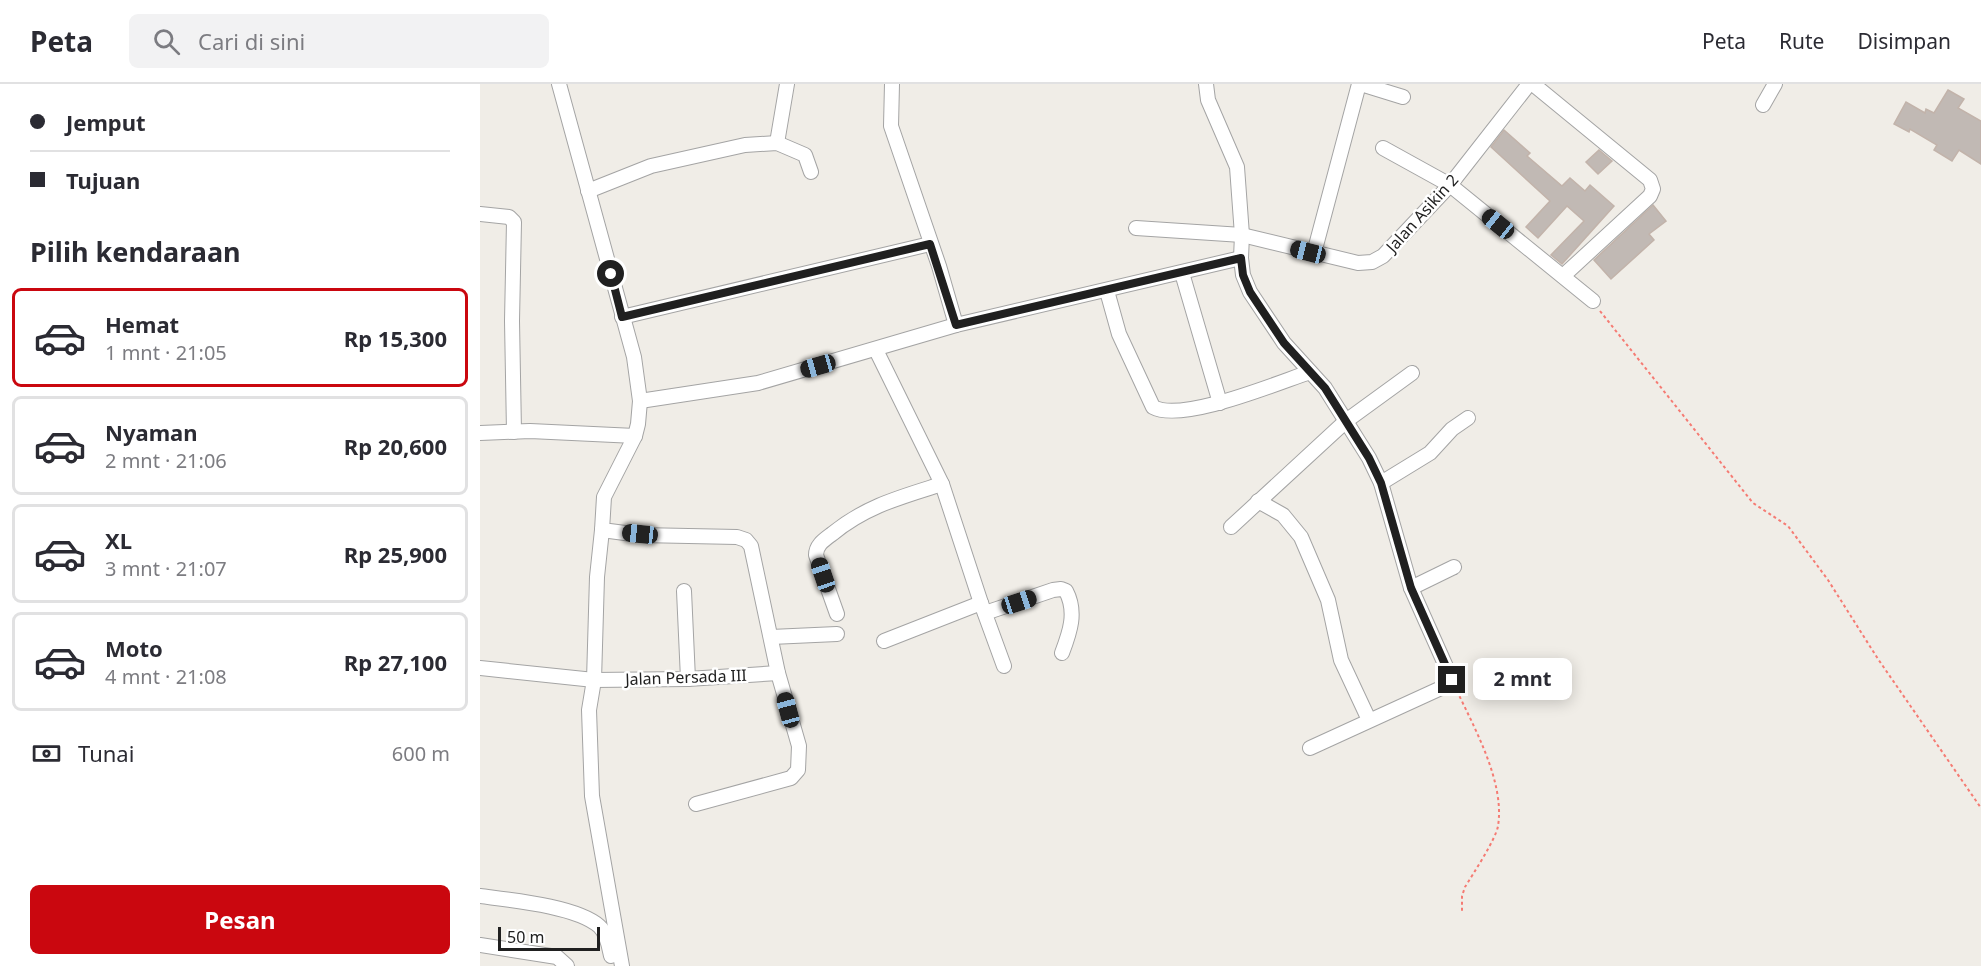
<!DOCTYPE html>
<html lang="id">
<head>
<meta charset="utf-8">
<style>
	body { margin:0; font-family:"Noto Sans",sans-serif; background:#f2f2f3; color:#2b2b33; height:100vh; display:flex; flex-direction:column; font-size:22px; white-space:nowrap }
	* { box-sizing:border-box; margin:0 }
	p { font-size:20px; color:#7c7c81 }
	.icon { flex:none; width:33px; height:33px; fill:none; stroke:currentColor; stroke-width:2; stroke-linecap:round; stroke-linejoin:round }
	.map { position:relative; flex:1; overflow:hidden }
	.details { display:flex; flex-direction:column; background:#fff; width:480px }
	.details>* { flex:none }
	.guide { display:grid; align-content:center; height:132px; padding:0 30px; background:#fff }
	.scale { position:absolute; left:18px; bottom:15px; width:102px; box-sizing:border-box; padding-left:6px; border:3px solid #202020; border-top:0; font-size:16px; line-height:21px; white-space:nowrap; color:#202020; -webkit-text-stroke:4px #fff; paint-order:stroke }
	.end { position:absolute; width:27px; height:27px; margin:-14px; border:8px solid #202020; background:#fff; box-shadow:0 0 0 3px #fff }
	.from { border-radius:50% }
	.bubble { position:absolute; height:42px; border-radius:9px; background:#fff; box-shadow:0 3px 15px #0003; font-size:20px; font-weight:700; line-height:42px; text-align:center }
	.car { position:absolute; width:18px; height:36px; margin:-18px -9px; border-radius:8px; box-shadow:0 0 4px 2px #0007; background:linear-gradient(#222 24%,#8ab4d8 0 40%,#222 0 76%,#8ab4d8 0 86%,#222 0) }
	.guide b { display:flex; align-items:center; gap:21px; height:57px; font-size:22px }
	.guide b+b { border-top:2px solid #e1e1e2 }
	.guide i { width:15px; height:15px; background:#2b2b33 }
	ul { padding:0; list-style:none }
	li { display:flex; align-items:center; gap:18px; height:99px; margin:0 12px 9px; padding:0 18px; border:3px solid #e1e1e2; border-radius:9px }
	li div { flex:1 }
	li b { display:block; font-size:22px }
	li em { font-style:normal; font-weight:700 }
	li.on { border-color:#ca070f }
	li>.icon { width:54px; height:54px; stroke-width:1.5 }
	h2 { padding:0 30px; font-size:27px; line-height:72px }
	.pay { display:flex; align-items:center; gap:15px; height:66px; padding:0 30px; font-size:22px }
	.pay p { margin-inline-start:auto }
	.action { display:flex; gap:12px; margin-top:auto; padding:12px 30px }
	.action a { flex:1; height:69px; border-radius:9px; background:#ca070f; color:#fff; font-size:24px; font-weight:700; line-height:69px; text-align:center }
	header { display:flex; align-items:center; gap:36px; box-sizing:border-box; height:84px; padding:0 30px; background:#fff; border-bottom:2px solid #e1e1e2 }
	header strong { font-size:28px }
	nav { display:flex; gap:33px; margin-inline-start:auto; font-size:21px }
	.search { width:420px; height:54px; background:#f2f2f3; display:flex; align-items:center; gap:15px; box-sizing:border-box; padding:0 21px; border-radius:9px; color:#7c7c81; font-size:22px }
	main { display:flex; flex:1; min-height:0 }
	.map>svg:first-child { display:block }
	.building { fill:#c1b9b4; stroke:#c2b3aa; stroke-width:1.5 }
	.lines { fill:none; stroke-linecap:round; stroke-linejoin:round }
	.minor-casing { stroke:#a4a4a4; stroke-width:16 }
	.path { stroke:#f57b73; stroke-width:2; stroke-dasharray:3 3; stroke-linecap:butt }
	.minor { stroke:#fff; stroke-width:14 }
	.route { stroke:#202020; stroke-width:8 }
	.labels { text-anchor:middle; stroke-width:5; stroke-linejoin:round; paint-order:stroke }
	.street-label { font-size:16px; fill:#202020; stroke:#fff }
</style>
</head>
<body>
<header>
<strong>Peta</strong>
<div class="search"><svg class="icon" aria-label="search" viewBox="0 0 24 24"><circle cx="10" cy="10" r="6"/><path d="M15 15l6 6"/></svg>Cari di sini</div>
<nav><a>Peta</a><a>Rute</a><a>Disimpan</a></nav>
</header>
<main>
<section class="details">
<div class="guide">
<b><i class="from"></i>Jemput</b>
<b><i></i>Tujuan</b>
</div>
<h2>Pilih kendaraan</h2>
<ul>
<li class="on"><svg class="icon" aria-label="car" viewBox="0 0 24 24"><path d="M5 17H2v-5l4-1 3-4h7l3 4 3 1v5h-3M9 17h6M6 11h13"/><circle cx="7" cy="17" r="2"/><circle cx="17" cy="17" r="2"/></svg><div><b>Hemat</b><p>1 mnt · 21:05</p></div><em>Rp 15,300</em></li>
<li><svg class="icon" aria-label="car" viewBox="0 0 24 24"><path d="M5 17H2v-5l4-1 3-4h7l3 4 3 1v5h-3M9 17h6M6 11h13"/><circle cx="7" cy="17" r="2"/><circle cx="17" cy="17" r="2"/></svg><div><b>Nyaman</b><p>2 mnt · 21:06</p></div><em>Rp 20,600</em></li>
<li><svg class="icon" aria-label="car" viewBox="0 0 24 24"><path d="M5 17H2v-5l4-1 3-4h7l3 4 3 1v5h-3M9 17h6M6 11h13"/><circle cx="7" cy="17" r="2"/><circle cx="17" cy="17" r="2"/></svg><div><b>XL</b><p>3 mnt · 21:07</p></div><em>Rp 25,900</em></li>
<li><svg class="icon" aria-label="car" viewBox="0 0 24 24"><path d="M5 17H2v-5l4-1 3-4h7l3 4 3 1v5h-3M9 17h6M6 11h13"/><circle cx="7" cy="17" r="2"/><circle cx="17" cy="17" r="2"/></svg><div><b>Moto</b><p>4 mnt · 21:08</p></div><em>Rp 27,100</em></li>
</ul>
<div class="pay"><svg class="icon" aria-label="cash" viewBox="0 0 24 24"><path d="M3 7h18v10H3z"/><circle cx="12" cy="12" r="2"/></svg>Tunai<p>600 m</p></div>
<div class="action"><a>Pesan</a></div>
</section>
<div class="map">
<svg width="1501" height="882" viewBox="0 0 1501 882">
	<rect width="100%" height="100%" fill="#f0ede7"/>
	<!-- building -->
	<g class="building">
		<polygon points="1468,6 1484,15 1478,24 1501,37 1501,80 1479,66 1472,77 1454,66 1457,61 1430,45 1429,48 1414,40 1426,18 1445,29 1446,25 1454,29"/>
		<polygon points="1024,46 1050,69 1047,72 1082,102 1090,94 1105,107 1110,101 1134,122 1082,180 1071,171 1104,137 1087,122 1058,154 1046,143 1070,117 1011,63"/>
		<polygon points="1119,66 1132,77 1118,90 1106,78"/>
		<polygon points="1173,121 1186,137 1169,150 1174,156 1131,195 1114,176"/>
	</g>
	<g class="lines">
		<!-- minor casing -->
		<g class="minor-casing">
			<g id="minor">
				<polyline points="79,0 154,273 160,317 158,340 155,352 124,413 122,446 160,451 257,453 266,456 271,462 298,589 319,662 318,686 311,694 216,720"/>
				<polyline points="412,0 411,42 459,182 476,241"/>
				<polyline points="726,0 728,16 757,83 762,151 761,174 763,191 770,208 804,259 845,304 889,374 901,399 931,504 972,596 959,605 830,664"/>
				<polyline points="881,0 923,13"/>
				<polyline points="1053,0 1170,96 1173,105 1170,112 1083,192"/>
				<polyline points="1283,21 1295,0"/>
				<polyline points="297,59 307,0"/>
				<polyline points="903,64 970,101 1113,217"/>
				<polyline points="108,107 171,82 265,61 297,59 325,71 331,88"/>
				<polyline points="0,130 29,133 34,138 32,237 34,348"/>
				<polyline points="656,144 762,151 878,179 892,178 903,172 970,101 1049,0"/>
				<polyline points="834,169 879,0"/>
				<polyline points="702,189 740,319"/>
				<path d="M627 207 639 250 673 323C702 339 797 299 830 288"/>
				<polyline points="142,233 450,160"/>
				<polyline points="396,266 462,400 501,519 524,582"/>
				<polyline points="160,317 278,299 476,241 761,174"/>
				<polyline points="0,349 50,347 155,352"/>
				<polyline points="901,399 950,369 972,345 988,334"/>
				<polyline points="778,417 803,431 821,453 848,516 861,576 889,636"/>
				<polyline points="751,443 866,337 932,289"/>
				<polyline points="122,446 117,493 114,596 109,626 112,712 142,882"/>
				<polyline points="931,504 974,483"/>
				<polyline points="204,507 208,595"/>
				<path d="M505 529 573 506 581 505 586 507C597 528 590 548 582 569"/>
				<path d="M357 530 336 471C336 461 344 456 352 450 386 422 421 413 462 400"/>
				<polyline points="291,553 357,550"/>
				<polyline points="404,557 501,519"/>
				<polyline points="0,584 114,596 208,595 298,589"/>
				<path d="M0 812C30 816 96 822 119 842 127 849 129 862 131 872"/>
				<polyline points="0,861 77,873 87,882"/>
			</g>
		</g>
		<!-- path -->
		<g class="path">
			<polyline points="1120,227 1273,419 1308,442 1348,496 1398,575 1501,724"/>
			<path d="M977 607C995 645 1025 699 1018 742 1016 755 993 790 985 803L982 812V827"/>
		</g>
		<!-- minor -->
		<use href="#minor" class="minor"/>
	</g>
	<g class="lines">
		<!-- route -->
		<polyline class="route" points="131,190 142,233 450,160 476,241 761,174 763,191 770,208 804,259 845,304 889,374 901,399 931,504 972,596"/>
	</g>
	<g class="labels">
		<!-- street labels -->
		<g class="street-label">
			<text transform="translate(942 129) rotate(-48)" y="6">Jalan Asikin 2</text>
			<text transform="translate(206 593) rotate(-2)" y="6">Jalan Persada III</text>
		</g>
	</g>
</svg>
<div class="scale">50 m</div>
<i class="end from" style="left:131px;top:190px"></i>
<i class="end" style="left:972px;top:596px"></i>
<div class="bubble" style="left:993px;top:574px;width:99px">2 mnt</div>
<i class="car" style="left:1018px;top:140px;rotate:309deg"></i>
<i class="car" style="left:828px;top:168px;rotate:284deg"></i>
<i class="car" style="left:338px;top:282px;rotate:254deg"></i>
<i class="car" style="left:160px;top:450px;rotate:276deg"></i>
<i class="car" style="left:343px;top:491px;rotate:341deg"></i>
<i class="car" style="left:539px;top:518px;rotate:72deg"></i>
<i class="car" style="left:308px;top:626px;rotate:345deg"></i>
</div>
</main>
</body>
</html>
